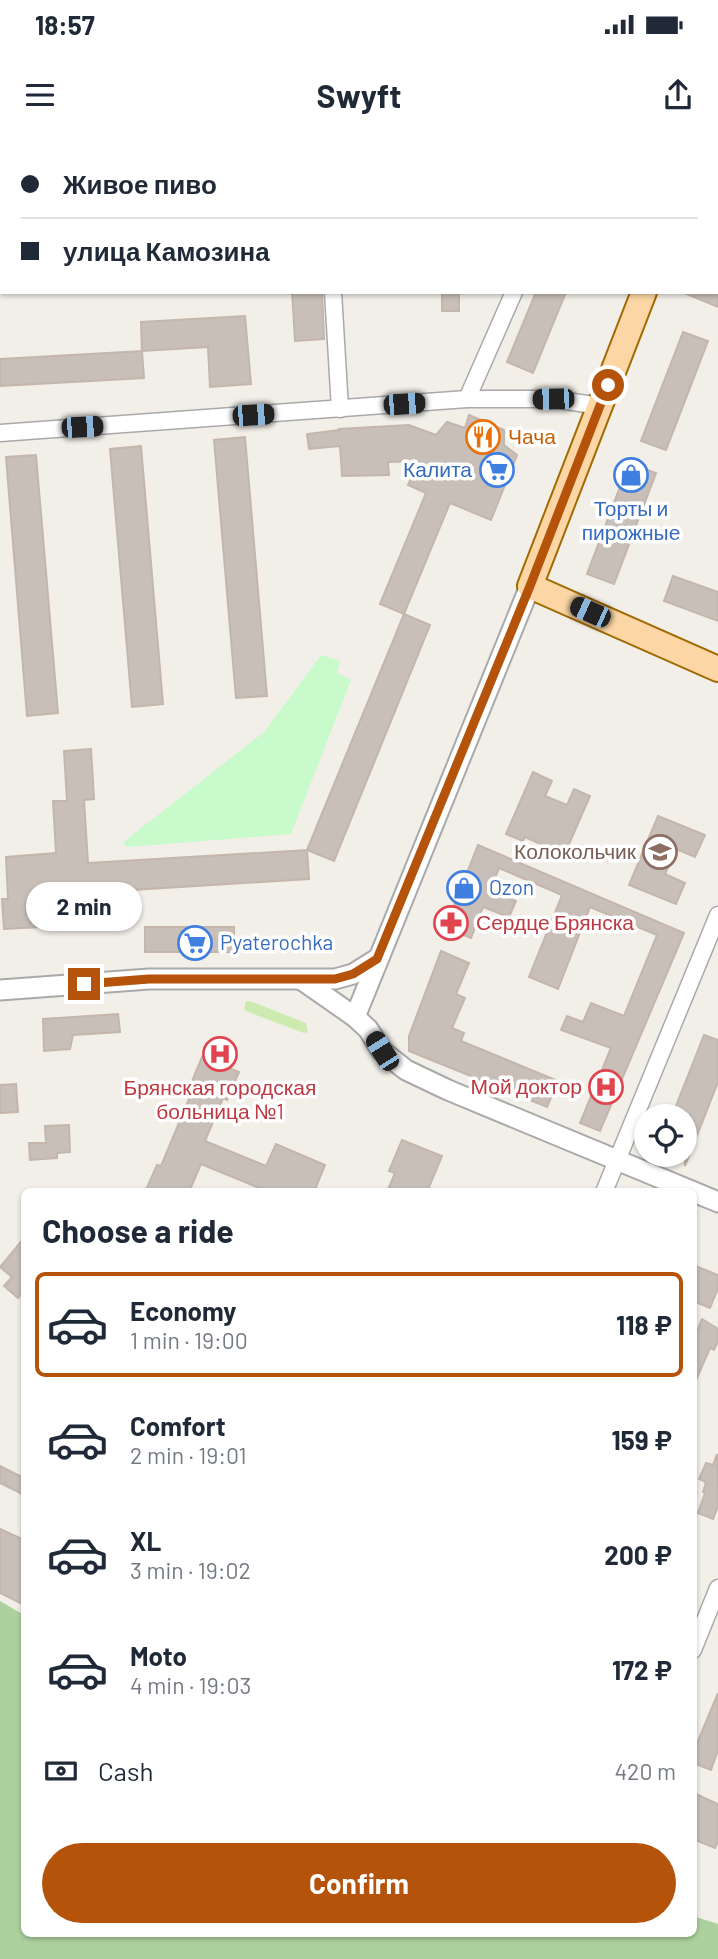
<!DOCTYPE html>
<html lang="en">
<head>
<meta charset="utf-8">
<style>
	body { margin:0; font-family:Barlow,sans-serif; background:#f6f6f7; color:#1f2937; height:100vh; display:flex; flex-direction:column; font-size:26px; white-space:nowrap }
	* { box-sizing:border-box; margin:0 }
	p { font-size:23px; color:#747a83 }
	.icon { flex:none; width:38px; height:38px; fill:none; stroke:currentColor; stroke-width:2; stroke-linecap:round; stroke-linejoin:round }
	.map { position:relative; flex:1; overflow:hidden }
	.drawer { position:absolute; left:21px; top:1048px; width:676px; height:749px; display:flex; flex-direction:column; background:#fff; border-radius:10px; box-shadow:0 2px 5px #0004 }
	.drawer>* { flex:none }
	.top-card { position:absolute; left:0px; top:0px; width:719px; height:154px; box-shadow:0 2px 5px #0004; display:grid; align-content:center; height:154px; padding:0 21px; background:#fff }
	.buttons { position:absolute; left:634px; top:964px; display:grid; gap:14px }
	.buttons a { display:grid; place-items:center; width:63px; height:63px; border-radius:50%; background:#fff; box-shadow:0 2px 5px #0004; font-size:35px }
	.end { position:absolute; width:32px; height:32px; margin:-16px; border:9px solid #b45309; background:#fff; box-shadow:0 0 0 4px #fff }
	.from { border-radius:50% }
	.bubble { position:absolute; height:49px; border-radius:24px; background:#fff; box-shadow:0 2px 5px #0004; font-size:23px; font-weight:700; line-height:49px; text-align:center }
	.car { position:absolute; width:21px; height:42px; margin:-21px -10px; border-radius:9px; box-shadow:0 0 5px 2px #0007; background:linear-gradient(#222 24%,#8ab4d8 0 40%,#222 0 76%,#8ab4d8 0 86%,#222 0) }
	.top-card b { display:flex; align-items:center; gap:24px; height:66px; font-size:26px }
	.top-card b+b { border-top:2px solid #e0e1e3 }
	.top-card i { width:18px; height:18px; background:#1f2937 }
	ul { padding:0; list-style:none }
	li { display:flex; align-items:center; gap:21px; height:105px; margin:0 14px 10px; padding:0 7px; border:4px solid transparent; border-radius:10px }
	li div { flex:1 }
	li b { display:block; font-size:26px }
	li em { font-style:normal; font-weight:700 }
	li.current { border-color:#b45309 }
	li>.icon { width:63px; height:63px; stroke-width:1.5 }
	h2 { padding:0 21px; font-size:32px; line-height:84px }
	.pay { display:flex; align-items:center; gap:18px; height:77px; padding:0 21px; font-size:26px }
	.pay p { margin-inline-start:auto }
	.button { display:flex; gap:14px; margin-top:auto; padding:14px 21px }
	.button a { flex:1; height:80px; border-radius:42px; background:#b45309; color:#fff; font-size:28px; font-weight:700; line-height:80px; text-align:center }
	.status { display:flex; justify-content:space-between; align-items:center; height:49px; padding:0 35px; background:#fff; direction:ltr }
	.status svg { height:19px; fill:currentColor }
	header { display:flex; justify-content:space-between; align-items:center; height:91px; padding:0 21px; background:#fff; font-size:32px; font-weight:700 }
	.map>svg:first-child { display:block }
	.grass { fill:#cdebb0 }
	.forest { fill:#add19e }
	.park { fill:#c8facc }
	.building { fill:#c7bfb8; stroke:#c4b6ab; stroke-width:2 }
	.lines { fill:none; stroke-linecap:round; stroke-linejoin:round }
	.minor-casing { stroke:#a9a9a9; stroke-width:19 }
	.tertiary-casing { stroke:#a9a9a9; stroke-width:23 }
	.primary-casing { stroke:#a06b00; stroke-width:28 }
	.minor { stroke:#fff; stroke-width:16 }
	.tertiary { stroke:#fff; stroke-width:19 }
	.primary { stroke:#fcd6a4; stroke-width:24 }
	.route { stroke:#b45309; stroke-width:9 }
	.labels { text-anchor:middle; stroke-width:7; stroke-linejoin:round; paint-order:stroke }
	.food-label { font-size:21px; fill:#c56008; stroke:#fff; text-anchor:start }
	.shop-label { font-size:21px; fill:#366cbe; stroke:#fff; text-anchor:start }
	.education-label { font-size:21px; fill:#785e54; stroke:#fff; text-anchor:end }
	.health-label { font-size:21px; fill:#be3a42; stroke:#fff; text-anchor:start }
</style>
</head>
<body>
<div class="status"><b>18:57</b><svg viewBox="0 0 49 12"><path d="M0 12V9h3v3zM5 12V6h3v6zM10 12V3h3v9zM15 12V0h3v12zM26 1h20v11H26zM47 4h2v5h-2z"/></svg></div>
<header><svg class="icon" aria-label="menu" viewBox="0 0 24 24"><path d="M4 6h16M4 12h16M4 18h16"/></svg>Swyft<svg class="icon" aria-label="share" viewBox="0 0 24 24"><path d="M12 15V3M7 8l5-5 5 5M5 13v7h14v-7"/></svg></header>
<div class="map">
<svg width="718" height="1819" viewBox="0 0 718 1819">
	<rect width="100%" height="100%" fill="#f2efe9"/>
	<!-- grass -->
	<polygon class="grass" points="246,861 250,861 306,883 308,892 304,893 248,872 244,869"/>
	<!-- forest -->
	<polygon class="forest" points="0,1461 24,1475 24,1794 693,1794 693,1776 718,1784 718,1819 0,1819"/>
	<!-- park -->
	<polygon class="park" points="321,515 340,521 337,533 351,540 291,694 129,707 123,705 126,700 264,592"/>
	<!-- building -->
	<g class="building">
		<polygon points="292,152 322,152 324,199 295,201"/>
		<rect x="442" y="152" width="17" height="19"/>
		<polygon points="536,152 566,152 533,233 507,222"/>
		<polygon points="683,152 718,152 718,167 682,152"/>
		<polygon points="245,176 251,244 210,247 208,207 142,211 141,182"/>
		<polygon points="683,192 708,201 666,310 641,301"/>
		<polygon points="142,211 144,238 0,246 0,219"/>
		<polygon points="469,275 504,290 504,305 517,315 491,380 450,363 404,474 380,464 426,353 408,345 419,321 388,322 389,335 342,336 340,306 309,309 307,294 339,290 339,289 409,285 436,295 447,282 465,288"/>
		<polygon points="245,297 267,556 236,558 214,300"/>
		<polygon points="141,306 163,564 132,567 110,309"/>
		<polygon points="36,315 58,573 27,576 6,317"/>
		<polygon points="629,323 656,333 614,444 587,434"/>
		<polygon points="673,436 718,452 718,481 664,461"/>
		<polygon points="404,474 430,485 334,721 307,710"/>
		<polygon points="91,609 94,659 84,660 88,723 307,710 309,739 85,753 86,775 59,777 60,786 4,789 2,759 8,759 6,717 56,713 53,661 67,661 64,611"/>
		<polygon points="533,632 552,641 545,656 567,665 574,649 590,656 563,718 548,712 550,708 525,697 523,701 506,694"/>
		<polygon points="658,676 705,695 695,717 676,709 665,734 685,743 676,764 629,745"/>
		<polygon points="478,705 684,793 600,991 580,983 611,908 561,890 567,876 583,882 591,863 624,876 657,795 590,767 558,849 529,837 562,755 499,728 490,751 516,761 509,777 483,767 471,798 445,788"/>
		<rect x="145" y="787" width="89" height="25"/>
		<polygon points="441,811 469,823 456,854 465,858 452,888 464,893 461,901 558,941 547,967 409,911 409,896"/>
		<polygon points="118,874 120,892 73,895 70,909 44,911 43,879"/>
		<polygon points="704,895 718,900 718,942 685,1026 684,976 672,976"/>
		<polygon points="202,917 239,932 227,960 223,958 205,1001 266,1026 276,1004 325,1025 314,1052 269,1052 201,1024 189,1052 145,1052 157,1025 161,1026 194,947 190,946"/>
		<polygon points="16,944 18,972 0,973 0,945"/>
		<polygon points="69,985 70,1012 57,1013 57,1018 30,1020 29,1003 46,1003 45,986"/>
		<polygon points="402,1000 442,1016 427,1052 387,1052 395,1033 389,1031"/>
		<polygon points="24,1098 24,1150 18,1158 4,1146 12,1137 0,1127"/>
		<polygon points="693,1125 718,1135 718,1148 710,1168 693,1161"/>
		<polygon points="702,1179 718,1189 718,1201 714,1210 710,1208 693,1247 693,1212 697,1203 693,1201"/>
		<polygon points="717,1314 718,1366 713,1379 698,1373 705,1353 703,1352 706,1342 699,1339 706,1323 713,1325"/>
		<polygon points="0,1326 24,1338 24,1355 0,1343"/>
		<polygon points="0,1389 24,1400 24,1465 0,1453"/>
		<polygon points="718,1553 718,1610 711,1630 693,1623 693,1613"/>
		<polygon points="696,1654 718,1664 718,1701 715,1708 693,1699 693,1662"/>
	</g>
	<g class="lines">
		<!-- minor casing -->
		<g class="minor-casing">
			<g id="minor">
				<polyline points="324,0 325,2"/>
				<polyline points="579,2 580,0"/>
				<polyline points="333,152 340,269"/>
				<polyline points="467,259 514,152"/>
				<polyline points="0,293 467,259 553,259 600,266"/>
				<polyline points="604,1052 718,775"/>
				<polyline points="693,1510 718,1448"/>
			</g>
		</g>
		<!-- tertiary casing -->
		<g class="tertiary-casing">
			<g id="tertiary">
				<polyline points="302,840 355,877 368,889 382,911 406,930 448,950 718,1062"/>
				<polyline points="0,850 149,839 335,839 353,834 377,819"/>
				<polyline points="355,877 530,446"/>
			</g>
		</g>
		<!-- primary casing -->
		<g class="primary-casing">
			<g id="primary">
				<polyline points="705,2 706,0"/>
				<polyline points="644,152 530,446 718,529"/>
			</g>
		</g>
		<!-- minor -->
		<use href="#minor" class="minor"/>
		<!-- tertiary -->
		<use href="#tertiary" class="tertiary"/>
		<!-- primary -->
		<use href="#primary" class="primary"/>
	</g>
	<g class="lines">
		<!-- route -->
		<polyline class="route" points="84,844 149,839 335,839 353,834 377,819 530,446 608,245"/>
	</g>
	<!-- icons -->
	<defs>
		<g id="restaurant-ring" transform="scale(1.75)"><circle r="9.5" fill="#fff" stroke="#e8710a" stroke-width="1.5"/><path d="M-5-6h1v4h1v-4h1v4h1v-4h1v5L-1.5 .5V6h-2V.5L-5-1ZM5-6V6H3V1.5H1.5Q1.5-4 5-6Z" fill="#e8710a"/></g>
		<g id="supermarket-ring" transform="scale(1.75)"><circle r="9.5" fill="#fff" stroke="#3f7fe0" stroke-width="1.5"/><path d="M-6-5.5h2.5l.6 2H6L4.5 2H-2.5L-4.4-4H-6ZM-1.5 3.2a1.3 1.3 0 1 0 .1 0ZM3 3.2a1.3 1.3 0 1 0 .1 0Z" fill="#3f7fe0"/></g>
		<g id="shop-ring" transform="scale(1.75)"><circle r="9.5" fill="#fff" stroke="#3f7fe0" stroke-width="1.5"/><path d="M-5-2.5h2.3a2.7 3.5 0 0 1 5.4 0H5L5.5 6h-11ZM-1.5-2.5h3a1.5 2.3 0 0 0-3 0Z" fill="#3f7fe0"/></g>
		<g id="school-ring" transform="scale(1.75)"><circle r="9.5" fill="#fff" stroke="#8d6e63" stroke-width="1.5"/><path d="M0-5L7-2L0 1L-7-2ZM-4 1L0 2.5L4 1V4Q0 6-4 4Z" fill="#8d6e63"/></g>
		<g id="pharmacy-ring" transform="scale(1.75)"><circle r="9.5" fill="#fff" stroke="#e0444e" stroke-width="1.5"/><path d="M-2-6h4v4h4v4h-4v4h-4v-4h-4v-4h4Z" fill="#e0444e"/></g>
		<g id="hospital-ring" transform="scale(1.75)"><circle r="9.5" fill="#fff" stroke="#e0444e" stroke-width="1.5"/><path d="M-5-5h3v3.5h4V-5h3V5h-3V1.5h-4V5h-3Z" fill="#e0444e"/></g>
	</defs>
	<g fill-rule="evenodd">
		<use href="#restaurant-ring" x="483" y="297"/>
		<use href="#supermarket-ring" x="497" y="330"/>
		<use href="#shop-ring" x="631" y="335"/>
		<use href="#school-ring" x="660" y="712"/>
		<use href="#shop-ring" x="464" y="748"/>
		<use href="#pharmacy-ring" x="451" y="783"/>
		<use href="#supermarket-ring" x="195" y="803"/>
		<use href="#hospital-ring" x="220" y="914"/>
		<use href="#hospital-ring" x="606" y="947"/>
	</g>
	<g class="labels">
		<!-- food labels -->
		<g class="food-label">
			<text x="508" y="304">Чача</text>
		</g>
		<!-- shop labels -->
		<g class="shop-label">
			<text x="472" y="337" text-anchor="end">Калита</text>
			<text x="631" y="376" text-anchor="middle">Торты и<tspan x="631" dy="24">пирожные</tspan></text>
			<text x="489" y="755">Ozon</text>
			<text x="220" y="810">Pyaterochka</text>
		</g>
		<!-- education labels -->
		<g class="education-label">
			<text x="636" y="719">Колокольчик</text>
		</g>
		<!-- health labels -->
		<g class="health-label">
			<text x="476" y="790">Сердце Брянска</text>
			<text x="582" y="954" text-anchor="end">Мой доктор</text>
			<text x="220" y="955" text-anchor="middle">Брянская городская<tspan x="220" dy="24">больница №1</tspan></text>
		</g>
	</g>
</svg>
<div class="buttons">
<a><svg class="icon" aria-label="locate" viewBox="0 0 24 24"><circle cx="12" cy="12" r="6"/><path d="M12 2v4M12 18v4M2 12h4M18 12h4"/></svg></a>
</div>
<i class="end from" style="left:608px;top:245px"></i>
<i class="end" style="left:84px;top:844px"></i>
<div class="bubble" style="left:26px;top:742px;width:116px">2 min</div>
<i class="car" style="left:553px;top:259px;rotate:269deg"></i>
<i class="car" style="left:404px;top:264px;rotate:86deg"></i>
<i class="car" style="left:253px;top:275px;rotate:86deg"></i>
<i class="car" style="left:82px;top:287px;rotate:87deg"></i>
<i class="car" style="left:590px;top:472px;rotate:294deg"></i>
<i class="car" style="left:382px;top:911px;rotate:328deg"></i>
<div class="top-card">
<b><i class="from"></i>Живое пиво</b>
<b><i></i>улица Камозина</b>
</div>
<section class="drawer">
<h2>Choose a ride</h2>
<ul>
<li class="current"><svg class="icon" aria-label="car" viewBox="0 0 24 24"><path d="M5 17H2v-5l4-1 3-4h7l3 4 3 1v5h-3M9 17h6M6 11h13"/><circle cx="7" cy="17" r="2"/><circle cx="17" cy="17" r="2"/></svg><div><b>Economy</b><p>1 min · 19:00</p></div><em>118 ₽</em></li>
<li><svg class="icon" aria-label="car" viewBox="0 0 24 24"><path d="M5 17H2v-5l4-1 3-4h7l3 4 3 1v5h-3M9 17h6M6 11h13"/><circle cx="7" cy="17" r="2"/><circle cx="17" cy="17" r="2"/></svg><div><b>Comfort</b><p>2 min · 19:01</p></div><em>159 ₽</em></li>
<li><svg class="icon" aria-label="car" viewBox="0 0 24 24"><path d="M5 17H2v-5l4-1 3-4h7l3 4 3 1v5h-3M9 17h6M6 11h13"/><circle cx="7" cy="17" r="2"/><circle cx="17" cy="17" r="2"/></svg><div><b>XL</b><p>3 min · 19:02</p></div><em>200 ₽</em></li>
<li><svg class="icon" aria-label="car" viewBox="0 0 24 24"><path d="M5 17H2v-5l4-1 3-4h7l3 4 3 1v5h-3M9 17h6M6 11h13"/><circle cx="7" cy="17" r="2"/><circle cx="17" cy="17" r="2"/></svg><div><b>Moto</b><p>4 min · 19:03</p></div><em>172 ₽</em></li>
</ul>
<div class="pay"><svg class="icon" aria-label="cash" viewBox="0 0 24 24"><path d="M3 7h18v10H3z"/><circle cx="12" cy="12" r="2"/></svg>Cash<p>420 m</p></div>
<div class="button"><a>Confirm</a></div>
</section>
</div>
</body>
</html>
